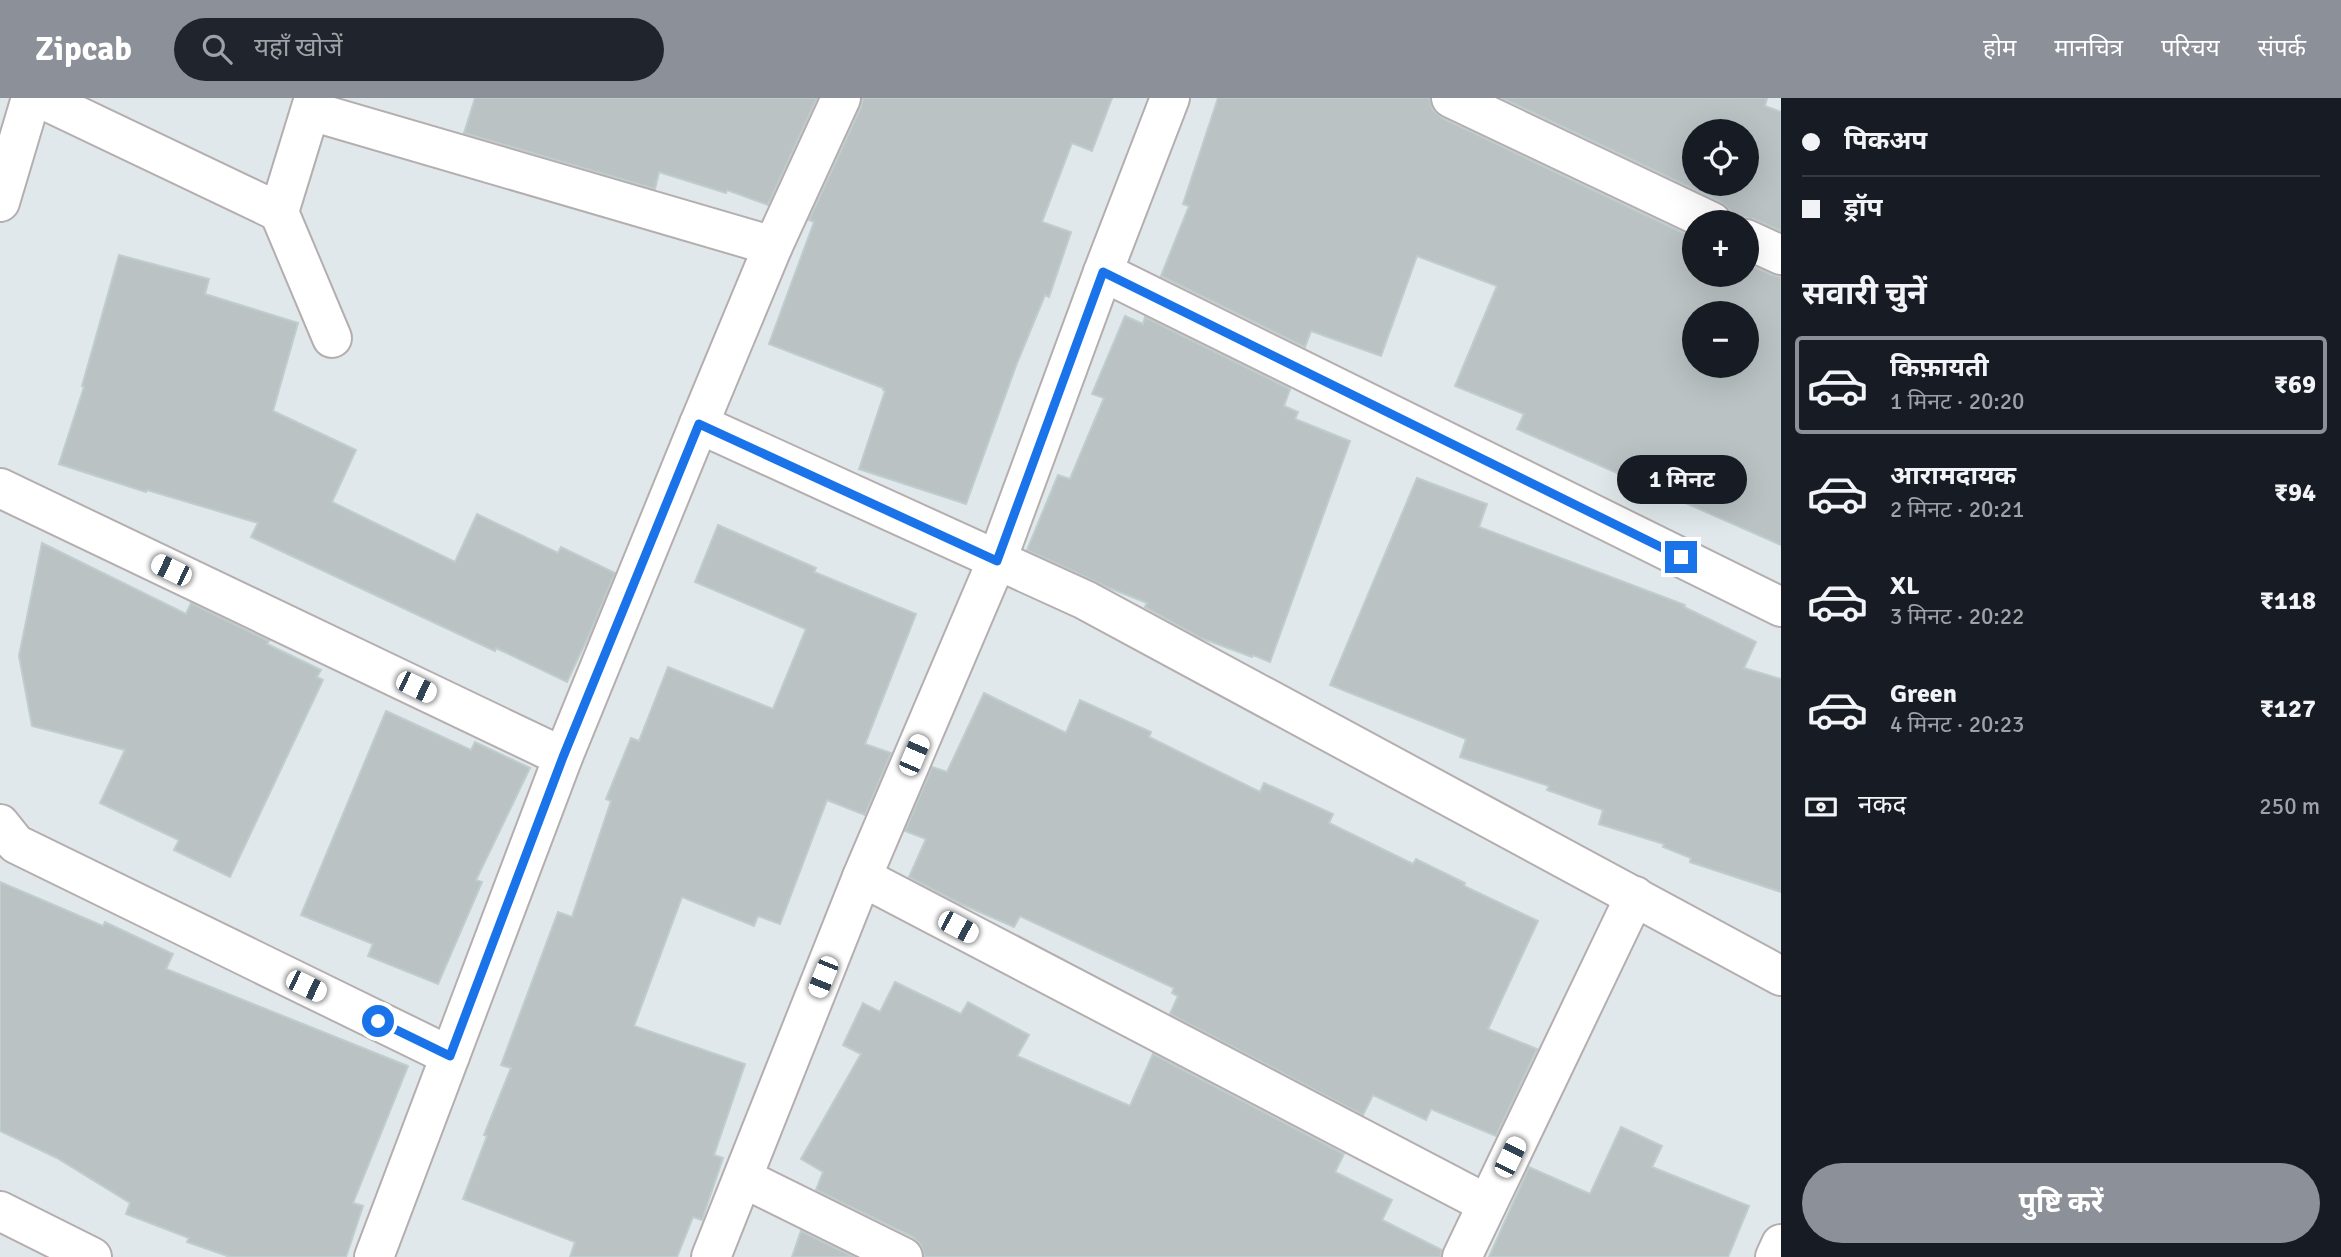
<!DOCTYPE html>
<html lang="hi">
<head>
<meta charset="utf-8">
<style>
	body { margin:0; font-family:Signika,"Noto Sans Devanagari",sans-serif; background:#20242c; color:#f1f3f6; height:100vh; display:flex; flex-direction:column; font-size:26px; white-space:nowrap }
	* { box-sizing:border-box; margin:0 }
	p { font-size:23px; color:#9ea1a6 }
	.icon { flex:none; width:38px; height:38px; fill:none; stroke:currentColor; stroke-width:2; stroke-linecap:round; stroke-linejoin:round }
	.map { position:relative; flex:1; overflow:hidden }
	.details { display:flex; flex-direction:column; background:#171b24; width:560px }
	.details>* { flex:none }
	.hud { display:grid; align-content:center; height:154px; padding:0 21px; background:#171b24 }
	.buttons { position:absolute; left:1682px; top:21px; display:grid; gap:14px }
	.buttons a { display:grid; place-items:center; width:77px; height:77px; border-radius:50%; background:#171b24; box-shadow:0 7px 28px #0002; font-size:35px }
	.end { position:absolute; width:32px; height:32px; margin:-16px; border:9px solid #1a73e8; background:#fff; box-shadow:0 0 0 4px #fff }
	.from { border-radius:50% }
	.bubble { position:absolute; height:49px; border-radius:24px; background:#171b24; box-shadow:0 7px 28px #0002; font-size:23px; font-weight:700; line-height:49px; text-align:center }
	.car { position:absolute; width:21px; height:42px; margin:-21px -10px; border-radius:9px; box-shadow:0 0 5px 2px #0007; background:linear-gradient(#fff 24%,#345 0 40%,#fff 0 76%,#345 0 86%,#fff 0) }
	.hud b { display:flex; align-items:center; gap:24px; height:66px; font-size:26px }
	.hud b+b { border-top:2px solid #363941 }
	.hud i { width:18px; height:18px; background:#f1f3f6 }
	ul { padding:0; list-style:none }
	li { display:flex; align-items:center; gap:21px; height:98px; margin:0 14px 10px; padding:0 7px; border:4px solid transparent; border-radius:7px }
	li div { flex:1 }
	li b { display:block; font-size:26px }
	li em { font-style:normal; font-weight:700 }
	li.on { border-color:#8c9099 }
	li>.icon { width:63px; height:63px; stroke-width:1.5 }
	h2 { padding:0 21px; font-size:32px; line-height:84px }
	.pay { display:flex; align-items:center; gap:18px; height:77px; padding:0 21px; font-size:26px }
	.pay p { margin-inline-start:auto }
	.action { display:flex; gap:14px; margin-top:auto; padding:14px 21px }
	.action a { flex:1; height:80px; border-radius:42px; background:#8c9099; color:#fff; font-size:28px; font-weight:700; line-height:80px; text-align:center }
	header { display:flex; align-items:center; gap:42px; box-sizing:border-box; height:98px; padding:0 35px; background:#8c9099; color:#fff }
	header strong { font-size:33px }
	nav { display:flex; gap:38px; margin-inline-start:auto; font-size:24px }
	.search { width:490px; height:63px; background:#20242c; display:flex; align-items:center; gap:18px; box-sizing:border-box; padding:0 24px; border-radius:38px; color:#9ea1a6; font-size:26px }
	main { display:flex; flex:1; min-height:0 }
	.map>svg:first-child { display:block }
	.building { fill:#bac2c3; stroke:#bfcdcf; stroke-width:2; fill-rule:evenodd }
	.lines { fill:none; stroke-linecap:round; stroke-linejoin:round }
	.minor-casing { stroke:#b5aeae; stroke-width:42 }
	.minor { stroke:#fff; stroke-width:38 }
	.route { stroke:#1a73e8; stroke-width:9 }
</style>
</head>
<body>
<header>
<strong>Zipcab</strong>
<div class="search"><svg class="icon" aria-label="search" viewBox="0 0 24 24"><circle cx="10" cy="10" r="6"/><path d="M15 15l6 6"/></svg>यहाँ खोजें</div>
<nav><a>होम</a><a>मानचित्र</a><a>परिचय</a><a>संपर्क</a></nav>
</header>
<main>
<div class="map">
<svg width="1781" height="1159" viewBox="0 0 1781 1159">
	<rect width="100%" height="100%" fill="#e0e8eb"/>
	<!-- building -->
	<g class="building">
		<polygon points="475,0 817,0 768,107 727,92 726,95 659,74 655,91 464,35"/>
		<polygon points="863,0 1112,0 1092,53 1072,45 1042,124 1071,134 1049,199 1045,197 1017,265 966,406 859,371 885,293 883,292 883,290 769,246 814,124 809,122 861,9"/>
		<path d="M1218 0H1429L1433 12 1442 20 1694 140V177H1746V165L1772 177 1781 179V447L1517 331 1524 316 1455 288 1497 188 1417 158 1381 258 1311 233 1305 249 1161 178 1189 108 1183 106ZM1694 215H1746V268H1694Z"/>
		<path d="M1502 0H1767L1765 8 1781 14V133L1754 121 1745 119 1734 123 1730 112 1721 104ZM1694 33H1746V86H1694Z"/>
		<polygon points="119,157 209,181 205,196 298,225 273,313 356,352 332,404 455,464 477,416 558,455 561,449 615,475 590,535 567,584 496,550 495,553 251,439 258,425 147,392 146,394 59,366 84,289 82,288"/>
		<polygon points="1125,218 1143,226 1145,219 1290,291 1284,308 1298,314 1295,321 1350,343 1270,564 1253,557 1252,559 1201,540 1145,509 1147,505 1107,489 1027,452 1058,377 1070,381 1104,300 1092,296"/>
		<polygon points="1417,380 1487,406 1479,429 1685,507 1684,509 1756,544 1744,570 1781,581 1781,794 1690,764 1691,760 1663,749 1664,746 1599,726 1603,712 1547,692 1549,688 1460,659 1466,641 1330,587"/>
		<polygon points="718,427 816,470 814,474 916,516 865,646 891,655 865,717 827,702 780,826 758,818 754,828 682,799 634,928 745,966 714,1057 723,1060 702,1122 693,1119 677,1159 570,1159 575,1144 463,1101 487,1038 484,1037 511,970 501,967 558,814 572,819 611,703 606,701 631,640 639,643 668,569 773,611 806,531 695,484"/>
		<polygon points="42,445 186,516 191,505 269,543 267,546 321,572 317,579 323,582 230,779 174,752 179,742 100,705 125,652 32,628 19,558"/>
		<polygon points="984,595 1066,635 1080,602 1151,634 1149,639 1260,694 1264,685 1333,716 1329,725 1413,766 1416,761 1465,785 1464,788 1538,823 1488,931 1537,951 1496,1038 1431,1011 1426,1022 1373,997 1363,1017 1170,916 1178,898 1172,895 1174,890 1020,818 1014,829 959,805 909,779 926,741 905,733 932,669 947,674"/>
		<polygon points="386,613 471,652 475,644 530,670 476,782 482,784 438,886 368,858 373,846 301,817"/>
		<polygon points="0,784 103,828 105,824 173,856 166,871 408,968 353,1105 363,1108 346,1159 230,1159 187,1144 189,1140 126,1116 130,1105 57,1060 0,1033"/>
		<polygon points="895,884 961,916 968,904 1029,937 1017,958 1130,1008 1153,956 1344,1056 1335,1074 1392,1102 1382,1122 1442,1152 1440,1159 925,1159 921,1147 913,1139 816,1092 823,1074 801,1061 861,956 843,947 863,905 880,914"/>
		<polygon points="1621,1029 1662,1048 1652,1069 1749,1108 1728,1159 1489,1159 1529,1069 1590,1096"/>
		<polygon points="801,1133 854,1159 792,1159"/>
	</g>
	<g class="lines">
		<!-- minor casing -->
		<g class="minor-casing">
			<g id="minor">
				<polyline points="40,0 279,114"/>
				<polyline points="314,0 279,114 332,240"/>
				<polyline points="841,0 773,148 699,326 1085,502 1781,878"/>
				<polyline points="1451,0 1712,124"/>
				<polyline points="311,13 773,148"/>
				<polyline points="0,104 31,0"/>
				<polyline points="1746,141 1781,157"/>
				<polyline points="1103,174 1781,509"/>
				<polyline points="0,390 563,659"/>
				<polyline points="0,726 16,746 450,958"/>
				<polyline points="862,779 1487,1106"/>
				<polyline points="743,1080 903,1159"/>
				<polyline points="0,1113 92,1159"/>
				<polyline points="374,1159 563,659 699,326"/>
				<polyline points="711,1159 862,779 997,462 1103,174 1170,0"/>
				<polyline points="1462,1159 1635,798"/>
				<polyline points="1775,1159 1781,1146"/>
			</g>
		</g>
		<!-- minor -->
		<use href="#minor" class="minor"/>
	</g>
	<g class="lines">
		<!-- route -->
		<polyline class="route" points="378,923 450,958 563,659 699,326 997,463 1103,174 1681,459"/>
	</g>
</svg>
<div class="buttons">
<a><svg class="icon" aria-label="locate" viewBox="0 0 24 24"><circle cx="12" cy="12" r="6"/><path d="M12 2v4M12 18v4M2 12h4M18 12h4"/></svg></a>
<a>+</a>
<a>−</a>
</div>
<i class="end from" style="left:378px;top:923px"></i>
<i class="end" style="left:1681px;top:459px"></i>
<div class="bubble" style="left:1617px;top:357px;width:130px">1 मिनट</div>
<i class="car" style="left:171px;top:472px;rotate:296deg"></i>
<i class="car" style="left:416px;top:589px;rotate:116deg"></i>
<i class="car" style="left:914px;top:657px;rotate:23deg"></i>
<i class="car" style="left:958px;top:829px;rotate:118deg"></i>
<i class="car" style="left:823px;top:879px;rotate:202deg"></i>
<i class="car" style="left:306px;top:888px;rotate:116deg"></i>
<i class="car" style="left:1510px;top:1059px;rotate:26deg"></i>
</div>
<section class="details">
<div class="hud">
<b><i class="from"></i>पिकअप</b>
<b><i></i>ड्रॉप</b>
</div>
<h2>सवारी चुनें</h2>
<ul>
<li class="on"><svg class="icon" aria-label="car" viewBox="0 0 24 24"><path d="M5 17H2v-5l4-1 3-4h7l3 4 3 1v5h-3M9 17h6M6 11h13"/><circle cx="7" cy="17" r="2"/><circle cx="17" cy="17" r="2"/></svg><div><b>किफ़ायती</b><p>1 मिनट · 20:20</p></div><em>₹69</em></li>
<li><svg class="icon" aria-label="car" viewBox="0 0 24 24"><path d="M5 17H2v-5l4-1 3-4h7l3 4 3 1v5h-3M9 17h6M6 11h13"/><circle cx="7" cy="17" r="2"/><circle cx="17" cy="17" r="2"/></svg><div><b>आरामदायक</b><p>2 मिनट · 20:21</p></div><em>₹94</em></li>
<li><svg class="icon" aria-label="car" viewBox="0 0 24 24"><path d="M5 17H2v-5l4-1 3-4h7l3 4 3 1v5h-3M9 17h6M6 11h13"/><circle cx="7" cy="17" r="2"/><circle cx="17" cy="17" r="2"/></svg><div><b>XL</b><p>3 मिनट · 20:22</p></div><em>₹118</em></li>
<li><svg class="icon" aria-label="car" viewBox="0 0 24 24"><path d="M5 17H2v-5l4-1 3-4h7l3 4 3 1v5h-3M9 17h6M6 11h13"/><circle cx="7" cy="17" r="2"/><circle cx="17" cy="17" r="2"/></svg><div><b>Green</b><p>4 मिनट · 20:23</p></div><em>₹127</em></li>
</ul>
<div class="pay"><svg class="icon" aria-label="cash" viewBox="0 0 24 24"><path d="M3 7h18v10H3z"/><circle cx="12" cy="12" r="2"/></svg>नकद<p>250 m</p></div>
<div class="action"><a>पुष्टि करें</a></div>
</section>
</main>
</body>
</html>
